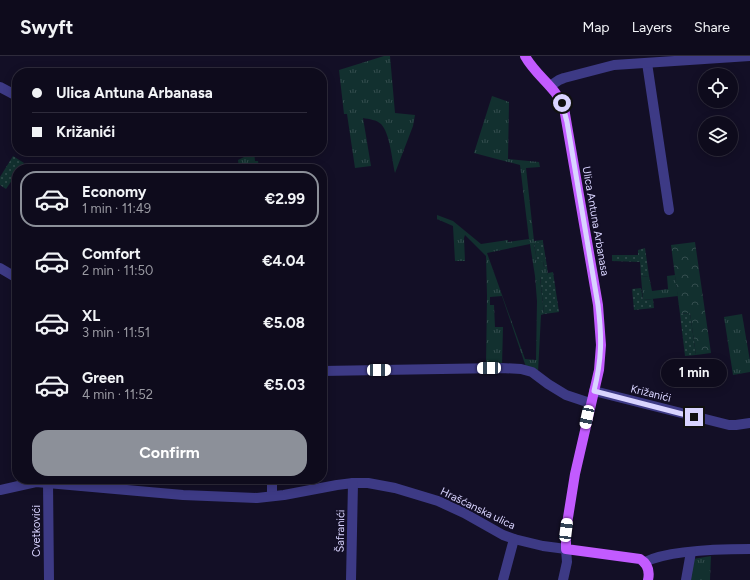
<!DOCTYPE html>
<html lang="en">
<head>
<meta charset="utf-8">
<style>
	body { margin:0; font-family:Figtree,sans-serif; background:#171425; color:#f1f3f6; height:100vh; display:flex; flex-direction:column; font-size:15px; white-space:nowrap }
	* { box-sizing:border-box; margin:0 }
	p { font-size:13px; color:#9b9ba3 }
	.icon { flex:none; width:22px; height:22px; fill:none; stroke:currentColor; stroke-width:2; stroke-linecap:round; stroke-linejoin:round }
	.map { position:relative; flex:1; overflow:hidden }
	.side { position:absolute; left:12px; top:108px; width:315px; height:320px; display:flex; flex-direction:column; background:#0e0b1c; border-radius:16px; box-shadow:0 2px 10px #0003,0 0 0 1px #2e2b3b }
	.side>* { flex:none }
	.top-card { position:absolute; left:12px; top:12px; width:315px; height:88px; border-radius:16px; box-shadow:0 2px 10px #0003,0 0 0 1px #2e2b3b; display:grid; align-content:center; height:88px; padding:0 20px; background:#0e0b1c }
	.buttons { position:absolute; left:698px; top:12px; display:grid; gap:8px }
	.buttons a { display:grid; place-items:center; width:40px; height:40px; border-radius:50%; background:#0e0b1c; box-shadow:0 2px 10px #0003,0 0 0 1px #2e2b3b; font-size:20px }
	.end { position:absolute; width:18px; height:18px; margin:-9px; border:5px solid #d9d4ff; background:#111; box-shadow:0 0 0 2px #111 }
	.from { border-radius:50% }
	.bubble { position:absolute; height:28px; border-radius:14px; background:#0e0b1c; box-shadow:0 2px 10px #0003,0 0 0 1px #2e2b3b; font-size:13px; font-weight:700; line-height:28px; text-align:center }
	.car { position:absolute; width:12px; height:24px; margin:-12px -6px; border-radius:5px; box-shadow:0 0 3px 1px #0007; background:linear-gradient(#fff 24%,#345 0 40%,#fff 0 76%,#345 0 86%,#fff 0) }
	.top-card b { display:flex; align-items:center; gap:14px; height:38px; font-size:15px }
	.top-card b+b { border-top:1px solid #2e2b3b }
	.top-card i { width:10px; height:10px; background:#f1f3f6 }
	ul { padding:7px 0 0; list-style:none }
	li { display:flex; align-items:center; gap:12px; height:56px; margin:0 8px 6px; padding:0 12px; border:2px solid transparent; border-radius:16px }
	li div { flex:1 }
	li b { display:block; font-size:15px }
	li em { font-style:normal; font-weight:700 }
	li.current { border-color:#8c9099 }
	li>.icon { width:36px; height:36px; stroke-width:1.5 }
	.button { display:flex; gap:8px; margin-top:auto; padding:8px 20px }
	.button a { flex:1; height:46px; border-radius:16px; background:#8c9099; color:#fff; font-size:16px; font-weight:700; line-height:46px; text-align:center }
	header { display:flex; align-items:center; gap:24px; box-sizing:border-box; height:56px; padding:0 20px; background:#0e0b1c; border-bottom:1px solid #2e2b3b }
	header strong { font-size:19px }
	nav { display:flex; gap:22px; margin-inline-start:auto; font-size:14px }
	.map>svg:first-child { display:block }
	.grass { fill:url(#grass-tufts); fill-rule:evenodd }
	.forest { fill:url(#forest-crowns) }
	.garden { fill:url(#garden-dots) }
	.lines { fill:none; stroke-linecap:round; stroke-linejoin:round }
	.minor { stroke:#3d3a85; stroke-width:10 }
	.major { stroke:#c25bff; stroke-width:10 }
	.route { stroke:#d9d4ff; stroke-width:5 }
	.labels { text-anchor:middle; stroke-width:4; stroke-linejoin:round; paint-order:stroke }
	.street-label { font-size:11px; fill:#d9d4ff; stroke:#130f26 }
</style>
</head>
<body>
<header>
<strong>Swyft</strong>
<nav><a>Map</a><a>Layers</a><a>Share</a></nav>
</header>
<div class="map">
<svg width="750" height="524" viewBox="0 0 750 524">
	<defs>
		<pattern id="grass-tufts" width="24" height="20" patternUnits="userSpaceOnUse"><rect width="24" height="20" fill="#12302f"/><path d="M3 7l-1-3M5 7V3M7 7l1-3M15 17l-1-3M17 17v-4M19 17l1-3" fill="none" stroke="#344d4e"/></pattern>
		<pattern id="forest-crowns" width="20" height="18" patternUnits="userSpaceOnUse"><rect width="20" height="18" fill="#12302f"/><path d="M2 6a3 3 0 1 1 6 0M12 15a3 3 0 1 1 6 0" fill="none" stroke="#344d4e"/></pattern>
		<pattern id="garden-dots" width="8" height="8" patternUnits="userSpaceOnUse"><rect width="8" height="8" fill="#12302f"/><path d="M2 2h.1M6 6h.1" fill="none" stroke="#344d4e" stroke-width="1.8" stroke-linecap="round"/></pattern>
	</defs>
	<rect width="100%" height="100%" fill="#130f26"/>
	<!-- grass -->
	<g class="grass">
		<path d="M384 0H390L395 57 415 59 413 70 395 117C392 104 390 77 381 68 377 64 369 63 363 62L371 110 355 112 347 58H344L339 14Z"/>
		<path d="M492 40 509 46 508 103 539 106 540 111 526 112 534 185 543 184V186L534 188 537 205H543L544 211 547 210 548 220 540 221 544 258 541 259 538 316 526 311 502 240 490 241V249H494L495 271H503L502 309 486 310 487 240 486 200 465 179 464 182 465 205H455L453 170 437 163V159L453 165 481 188 508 184V186L529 183 520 109 474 97ZM530 188 535 220 537 245 536 304 525 303 487 197Z"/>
		<polygon points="254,96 255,105 258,105 259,113 239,113 238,104"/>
		<polygon points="675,219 678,240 643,244 641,221 649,220 652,235 668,233 667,220"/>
		<polygon points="742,258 750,305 750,316 733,319 724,261"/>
		<polygon points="711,500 710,524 689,524 693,503"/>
	</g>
	<!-- forest -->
	<polygon class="forest" points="695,186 711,297 696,299 690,257 680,258 671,189"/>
	<!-- garden -->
	<g class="garden">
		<polygon points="13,100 24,107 20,113 17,113 17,117 6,133 0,129 0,121"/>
		<polygon points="543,186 547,210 544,211 543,205 537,206 534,187"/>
		<polygon points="645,192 649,220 641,221 640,206 612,205 612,199 638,199 638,194"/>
		<polygon points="553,216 559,256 544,258 540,220 548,220 548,217"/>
		<polygon points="641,232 643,244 653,243 654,252 634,254 632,233"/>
		<polygon points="690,257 696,299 685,300 680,258"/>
	</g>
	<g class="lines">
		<!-- minor -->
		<g class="minor">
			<polyline points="647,7 669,154"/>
			<polyline points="550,30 559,24 564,22 614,9 750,0"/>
			<polyline points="0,31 17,40"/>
			<polyline points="0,212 17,222"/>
			<polyline points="322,315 501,312 521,313 532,316 548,328 566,339 590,347"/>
			<polyline points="594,335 729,369 736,369 750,367"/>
			<polyline points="272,423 272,440"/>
			<polyline points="48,426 49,524"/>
			<polyline points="0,434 36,426 183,439 257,442 284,439 337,429 353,427 368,427 395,432 438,445 464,457 503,479 514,483 543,490 566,493 567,506 563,524"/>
			<path d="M645 506C669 494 722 493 750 493"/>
			<polyline points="351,524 353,427"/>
			<polyline points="503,524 514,483"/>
			<polyline points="686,524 691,496"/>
		</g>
		<!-- major -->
		<path class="major" d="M525 0C536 20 556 31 564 52L598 249 601 289 599 314 575 418 566 474V493L640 503C648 508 650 515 648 524"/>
	</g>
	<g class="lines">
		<!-- route -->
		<path class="route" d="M562 47 567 66 598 249C602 282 602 302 594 335L694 361"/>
	</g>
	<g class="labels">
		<!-- street labels -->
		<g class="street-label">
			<text transform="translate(596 165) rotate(80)" y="4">Ulica Antuna Arbanasa</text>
			<text transform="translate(651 337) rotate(14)" y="4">Križanići</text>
			<text transform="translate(478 452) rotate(26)" y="4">Hrašćanska ulica</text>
			<text transform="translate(36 475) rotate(-90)" y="4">Cvetkovići</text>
			<text transform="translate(340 475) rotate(-89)" y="4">Šafranići</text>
		</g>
	</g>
</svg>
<div class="buttons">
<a><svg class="icon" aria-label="locate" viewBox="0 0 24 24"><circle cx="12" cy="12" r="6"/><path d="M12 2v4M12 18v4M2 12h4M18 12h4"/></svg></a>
<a><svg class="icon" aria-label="layers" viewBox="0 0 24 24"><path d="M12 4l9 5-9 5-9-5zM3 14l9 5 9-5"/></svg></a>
</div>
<i class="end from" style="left:562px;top:47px"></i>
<i class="end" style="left:694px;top:361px"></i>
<div class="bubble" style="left:661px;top:303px;width:66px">1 min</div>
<i class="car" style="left:489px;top:312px;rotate:269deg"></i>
<i class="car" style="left:379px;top:314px;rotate:89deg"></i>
<i class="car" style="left:587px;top:361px;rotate:192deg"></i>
<i class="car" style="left:566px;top:474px;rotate:7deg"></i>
<div class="top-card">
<b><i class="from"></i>Ulica Antuna Arbanasa</b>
<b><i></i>Križanići</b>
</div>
<section class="side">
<ul>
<li class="current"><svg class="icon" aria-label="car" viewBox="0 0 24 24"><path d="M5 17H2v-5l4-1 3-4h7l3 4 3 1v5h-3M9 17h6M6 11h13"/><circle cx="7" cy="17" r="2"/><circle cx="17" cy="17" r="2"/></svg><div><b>Economy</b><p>1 min · 11:49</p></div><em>€2.99</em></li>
<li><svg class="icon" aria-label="car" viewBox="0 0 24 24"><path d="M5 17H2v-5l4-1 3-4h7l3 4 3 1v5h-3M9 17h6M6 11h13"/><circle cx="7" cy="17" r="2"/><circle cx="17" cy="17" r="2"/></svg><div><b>Comfort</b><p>2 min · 11:50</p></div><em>€4.04</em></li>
<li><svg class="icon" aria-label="car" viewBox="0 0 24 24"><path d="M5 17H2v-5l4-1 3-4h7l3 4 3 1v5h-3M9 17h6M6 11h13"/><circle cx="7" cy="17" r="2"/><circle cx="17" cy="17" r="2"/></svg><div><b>XL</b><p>3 min · 11:51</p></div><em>€5.08</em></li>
<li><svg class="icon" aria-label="car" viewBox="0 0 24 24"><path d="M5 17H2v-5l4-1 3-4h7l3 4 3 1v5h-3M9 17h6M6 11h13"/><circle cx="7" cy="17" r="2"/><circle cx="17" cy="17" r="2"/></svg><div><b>Green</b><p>4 min · 11:52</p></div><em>€5.03</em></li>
</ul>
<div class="button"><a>Confirm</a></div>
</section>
</div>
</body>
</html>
